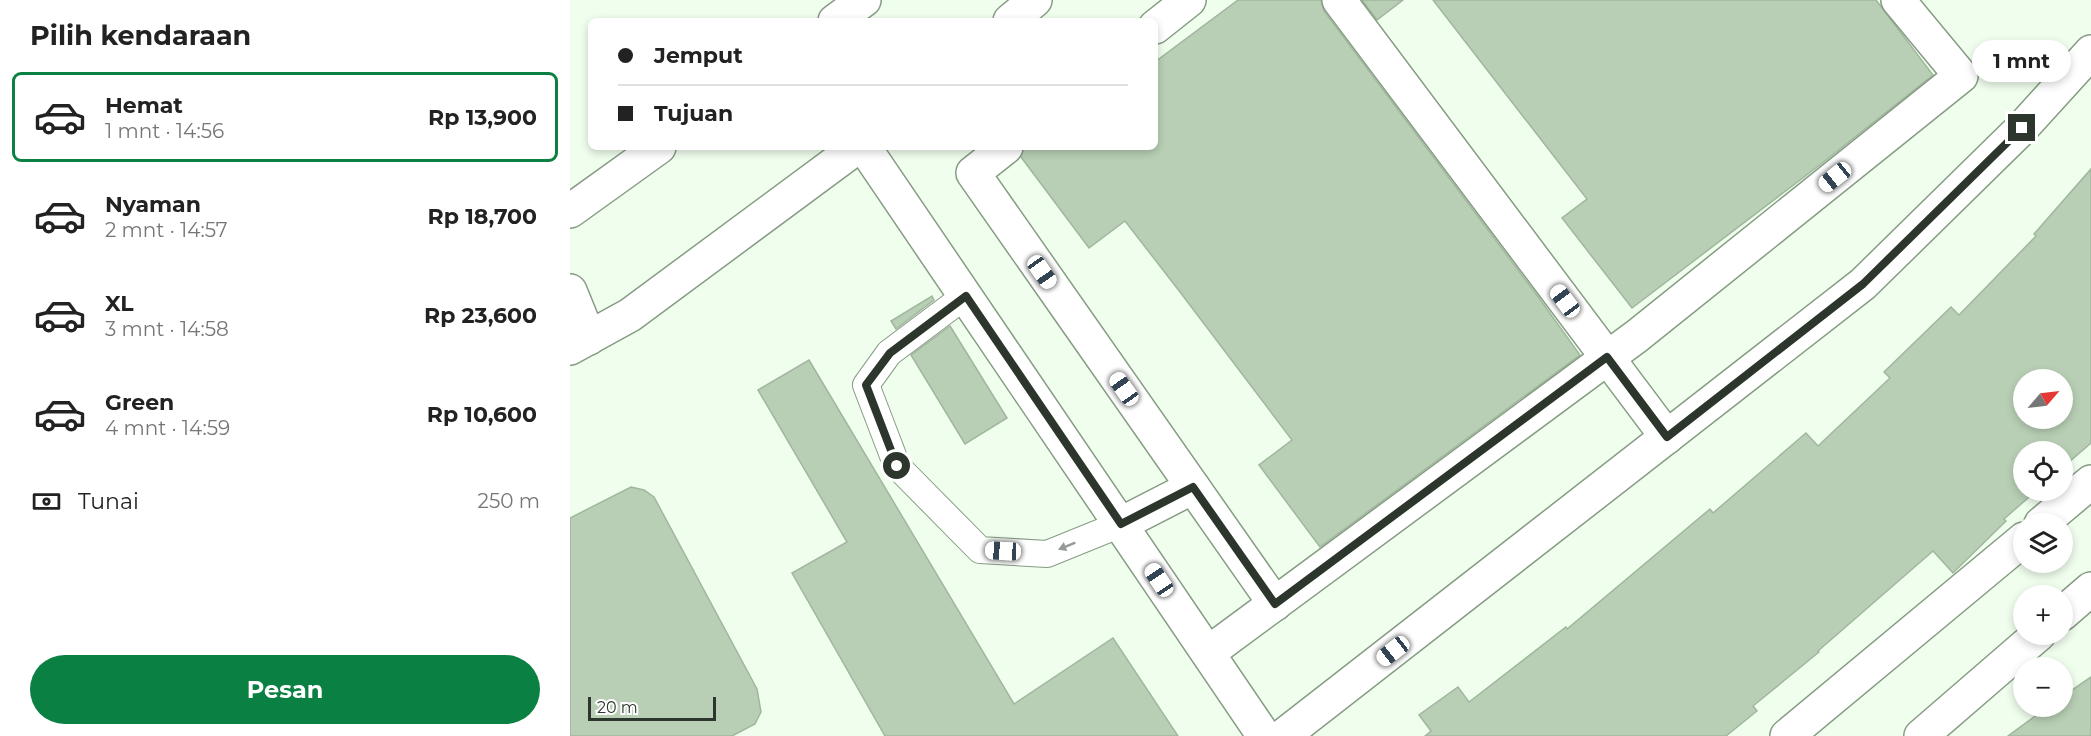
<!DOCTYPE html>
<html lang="id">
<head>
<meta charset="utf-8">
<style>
	body { margin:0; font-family:Montserrat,sans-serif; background:#f2f2f2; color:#222; height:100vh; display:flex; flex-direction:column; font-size:22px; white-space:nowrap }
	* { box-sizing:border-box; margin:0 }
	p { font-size:20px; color:#767676 }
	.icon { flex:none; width:33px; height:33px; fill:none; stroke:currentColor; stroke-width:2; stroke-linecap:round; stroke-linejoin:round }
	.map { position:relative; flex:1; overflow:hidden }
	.panel { display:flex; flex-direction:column; background:#fff; width:570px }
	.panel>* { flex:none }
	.banner { position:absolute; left:18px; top:18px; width:570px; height:132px; border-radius:9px; box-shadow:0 3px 9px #0003; display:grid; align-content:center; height:132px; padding:0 30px; background:#fff }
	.needle { width:39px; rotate:62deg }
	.tools { position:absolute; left:1443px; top:369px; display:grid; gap:12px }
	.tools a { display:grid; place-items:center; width:60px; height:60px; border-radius:50%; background:#fff; box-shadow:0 3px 9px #0003; font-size:30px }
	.scale { position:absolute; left:18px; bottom:15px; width:128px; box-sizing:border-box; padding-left:6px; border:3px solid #2d362c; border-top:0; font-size:16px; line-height:21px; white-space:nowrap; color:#2d362c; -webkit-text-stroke:4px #fff; paint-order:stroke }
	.end { position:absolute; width:27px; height:27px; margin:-14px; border:8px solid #2d362c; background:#fff; box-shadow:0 0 0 3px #fff }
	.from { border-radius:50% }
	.bubble { position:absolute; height:42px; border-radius:21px; background:#fff; box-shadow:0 3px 9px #0003; font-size:20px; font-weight:700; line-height:42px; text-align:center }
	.car { position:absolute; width:18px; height:36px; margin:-18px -9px; border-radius:8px; box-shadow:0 0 4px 2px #0007; background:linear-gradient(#fff 24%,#345 0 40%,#fff 0 76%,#345 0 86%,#fff 0) }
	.banner b { display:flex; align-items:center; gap:21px; height:57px; font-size:22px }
	.banner b+b { border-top:2px solid #e0e0e0 }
	.banner i { width:15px; height:15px; background:#222 }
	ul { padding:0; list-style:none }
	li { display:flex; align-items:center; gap:18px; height:90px; margin:0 12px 9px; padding:0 18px; border:3px solid transparent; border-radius:9px }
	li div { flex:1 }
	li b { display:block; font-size:22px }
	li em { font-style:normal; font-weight:700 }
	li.current { border-color:#0b8043 }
	li>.icon { width:54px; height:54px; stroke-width:1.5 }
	h2 { padding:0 30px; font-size:27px; line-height:72px }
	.pay { display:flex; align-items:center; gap:15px; height:66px; padding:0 30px; font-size:22px }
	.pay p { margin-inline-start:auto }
	.primary-button { display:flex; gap:12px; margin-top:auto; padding:12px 30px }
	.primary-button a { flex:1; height:69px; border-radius:36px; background:#0b8043; color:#fff; font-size:24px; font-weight:700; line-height:69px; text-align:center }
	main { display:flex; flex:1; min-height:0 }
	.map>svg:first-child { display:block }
	.building { fill:#b8cfb5; stroke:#a0b79e; stroke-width:1.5; fill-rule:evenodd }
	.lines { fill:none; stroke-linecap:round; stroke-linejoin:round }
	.service-casing { stroke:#869c83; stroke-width:28 }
	.minor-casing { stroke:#869c83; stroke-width:36 }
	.service { stroke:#fff; stroke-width:26 }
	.minor { stroke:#fff; stroke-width:33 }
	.oneway { fill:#969a96 }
	.route { stroke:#2d362c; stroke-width:8 }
</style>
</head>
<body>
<main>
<section class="panel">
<h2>Pilih kendaraan</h2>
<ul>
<li class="current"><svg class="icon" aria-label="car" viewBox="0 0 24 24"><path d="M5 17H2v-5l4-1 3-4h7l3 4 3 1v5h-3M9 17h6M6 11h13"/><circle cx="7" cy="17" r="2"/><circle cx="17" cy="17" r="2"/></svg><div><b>Hemat</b><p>1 mnt · 14:56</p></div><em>Rp 13,900</em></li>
<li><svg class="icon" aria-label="car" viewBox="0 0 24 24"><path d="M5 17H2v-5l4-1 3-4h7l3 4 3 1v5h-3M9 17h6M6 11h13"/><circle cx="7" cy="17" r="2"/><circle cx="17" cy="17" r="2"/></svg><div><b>Nyaman</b><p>2 mnt · 14:57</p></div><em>Rp 18,700</em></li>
<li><svg class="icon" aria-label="car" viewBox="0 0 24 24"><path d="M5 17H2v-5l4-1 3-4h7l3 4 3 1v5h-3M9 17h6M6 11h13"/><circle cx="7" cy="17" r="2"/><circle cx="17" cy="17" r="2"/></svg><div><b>XL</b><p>3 mnt · 14:58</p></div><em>Rp 23,600</em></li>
<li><svg class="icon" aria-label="car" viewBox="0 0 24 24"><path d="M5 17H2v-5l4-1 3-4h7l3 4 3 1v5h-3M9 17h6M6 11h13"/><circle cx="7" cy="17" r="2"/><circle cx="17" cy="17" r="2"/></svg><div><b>Green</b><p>4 mnt · 14:59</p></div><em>Rp 10,600</em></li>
</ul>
<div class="pay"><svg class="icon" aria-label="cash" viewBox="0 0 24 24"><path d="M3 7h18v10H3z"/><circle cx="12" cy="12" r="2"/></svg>Tunai<p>250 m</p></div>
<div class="primary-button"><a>Pesan</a></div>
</section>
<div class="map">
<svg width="1521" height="736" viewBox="0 0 1521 736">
	<rect width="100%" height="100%" fill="#f0feee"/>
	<!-- building -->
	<g class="building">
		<polygon points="668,0 751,0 754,11 969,298 1010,355 750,547 689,465 722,440 610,292 555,221 519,248 451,157 454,147 585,147 585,62"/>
		<polygon points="792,0 833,0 807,20"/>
		<polygon points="863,0 1306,0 1363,75 1251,164 1062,308 992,218 1017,199"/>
		<path d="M1521 169V443L1492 468V452H1454V490H1467L1434 519 1436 521 1383 573 1363 551 1248 651 1249 652 1183 706 1187 711 1156 736H855L861 731 849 715 888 687 899 702 996 627 997 629 1140 509 1143 513 1236 433 1248 446 1320 378 1314 372 1381 307 1389 315 1466 236 1464 234ZM1454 380H1492V418H1454Z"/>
		<polygon points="362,296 364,300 326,329 321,321"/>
		<polygon points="380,326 437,418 395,444 341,355"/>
		<polygon points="239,360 444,704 543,638 608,736 315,736 222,573 277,542 188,390"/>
		<polygon points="61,487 74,490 84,497 187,689 191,712 185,724 162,736 0,736 0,518"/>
		<polygon points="1521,677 1521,736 1438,736 1479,706 1492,706 1492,697"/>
	</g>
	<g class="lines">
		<!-- service casing -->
		<g class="service-casing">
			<polyline id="service" points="395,296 319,353 296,385 327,466 410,550 477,554 551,524"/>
		</g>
		<!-- minor casing -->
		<g class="minor-casing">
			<g id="minor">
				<polyline points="769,0 1097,437"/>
				<polyline points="265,21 294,0"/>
				<polyline points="440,21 465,0"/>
				<polyline points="585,27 619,0"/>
				<polyline points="294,147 694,736"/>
				<polyline points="436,147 403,173 705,604"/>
				<polyline points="0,211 89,147"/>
				<polyline points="0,291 19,338"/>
				<polyline points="0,348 60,315 287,147"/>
				<polyline points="551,524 623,487"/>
				<polyline points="1471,524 1521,482"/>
				<polyline points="1492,614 1521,589"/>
				<polyline points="638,653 1067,336 1391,76 1328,0"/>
				<polyline points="713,736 1293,284 1452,128 1521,52"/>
				<polyline points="1217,736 1454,539"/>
				<polyline points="1351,736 1469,634"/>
			</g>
		</g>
		<!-- service -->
		<use href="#service" class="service"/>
		<!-- minor -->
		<use href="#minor" class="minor"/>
	</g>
	<!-- one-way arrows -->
	<defs><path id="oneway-solid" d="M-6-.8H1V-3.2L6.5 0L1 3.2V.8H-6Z" transform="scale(1.5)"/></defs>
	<use class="oneway" href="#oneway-solid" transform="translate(497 546) rotate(158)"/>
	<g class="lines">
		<!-- route -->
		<polyline class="route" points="327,466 296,385 320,353 396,296 551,524 623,487 705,604 1037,357 1097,437 1293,284 1452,128"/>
	</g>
</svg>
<div class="tools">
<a><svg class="needle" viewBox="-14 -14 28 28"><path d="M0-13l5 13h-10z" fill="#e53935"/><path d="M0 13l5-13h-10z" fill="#767676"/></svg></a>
<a><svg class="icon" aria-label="locate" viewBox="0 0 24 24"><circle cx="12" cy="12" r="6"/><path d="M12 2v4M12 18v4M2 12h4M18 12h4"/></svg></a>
<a><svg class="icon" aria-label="layers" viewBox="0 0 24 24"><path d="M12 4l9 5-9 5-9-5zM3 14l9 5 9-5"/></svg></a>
<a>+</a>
<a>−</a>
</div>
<div class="scale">20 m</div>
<i class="end from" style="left:327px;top:466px"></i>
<i class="end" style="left:1452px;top:128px"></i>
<div class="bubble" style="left:1402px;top:40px;width:99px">1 mnt</div>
<i class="car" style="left:1265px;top:177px;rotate:231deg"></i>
<i class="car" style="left:472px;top:272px;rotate:145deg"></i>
<i class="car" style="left:995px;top:301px;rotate:323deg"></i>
<i class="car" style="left:554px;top:389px;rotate:325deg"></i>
<i class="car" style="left:433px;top:551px;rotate:273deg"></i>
<i class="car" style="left:589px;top:580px;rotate:326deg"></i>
<i class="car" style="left:823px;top:651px;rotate:232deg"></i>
<div class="banner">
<b><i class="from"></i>Jemput</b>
<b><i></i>Tujuan</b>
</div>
</div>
</main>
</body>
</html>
